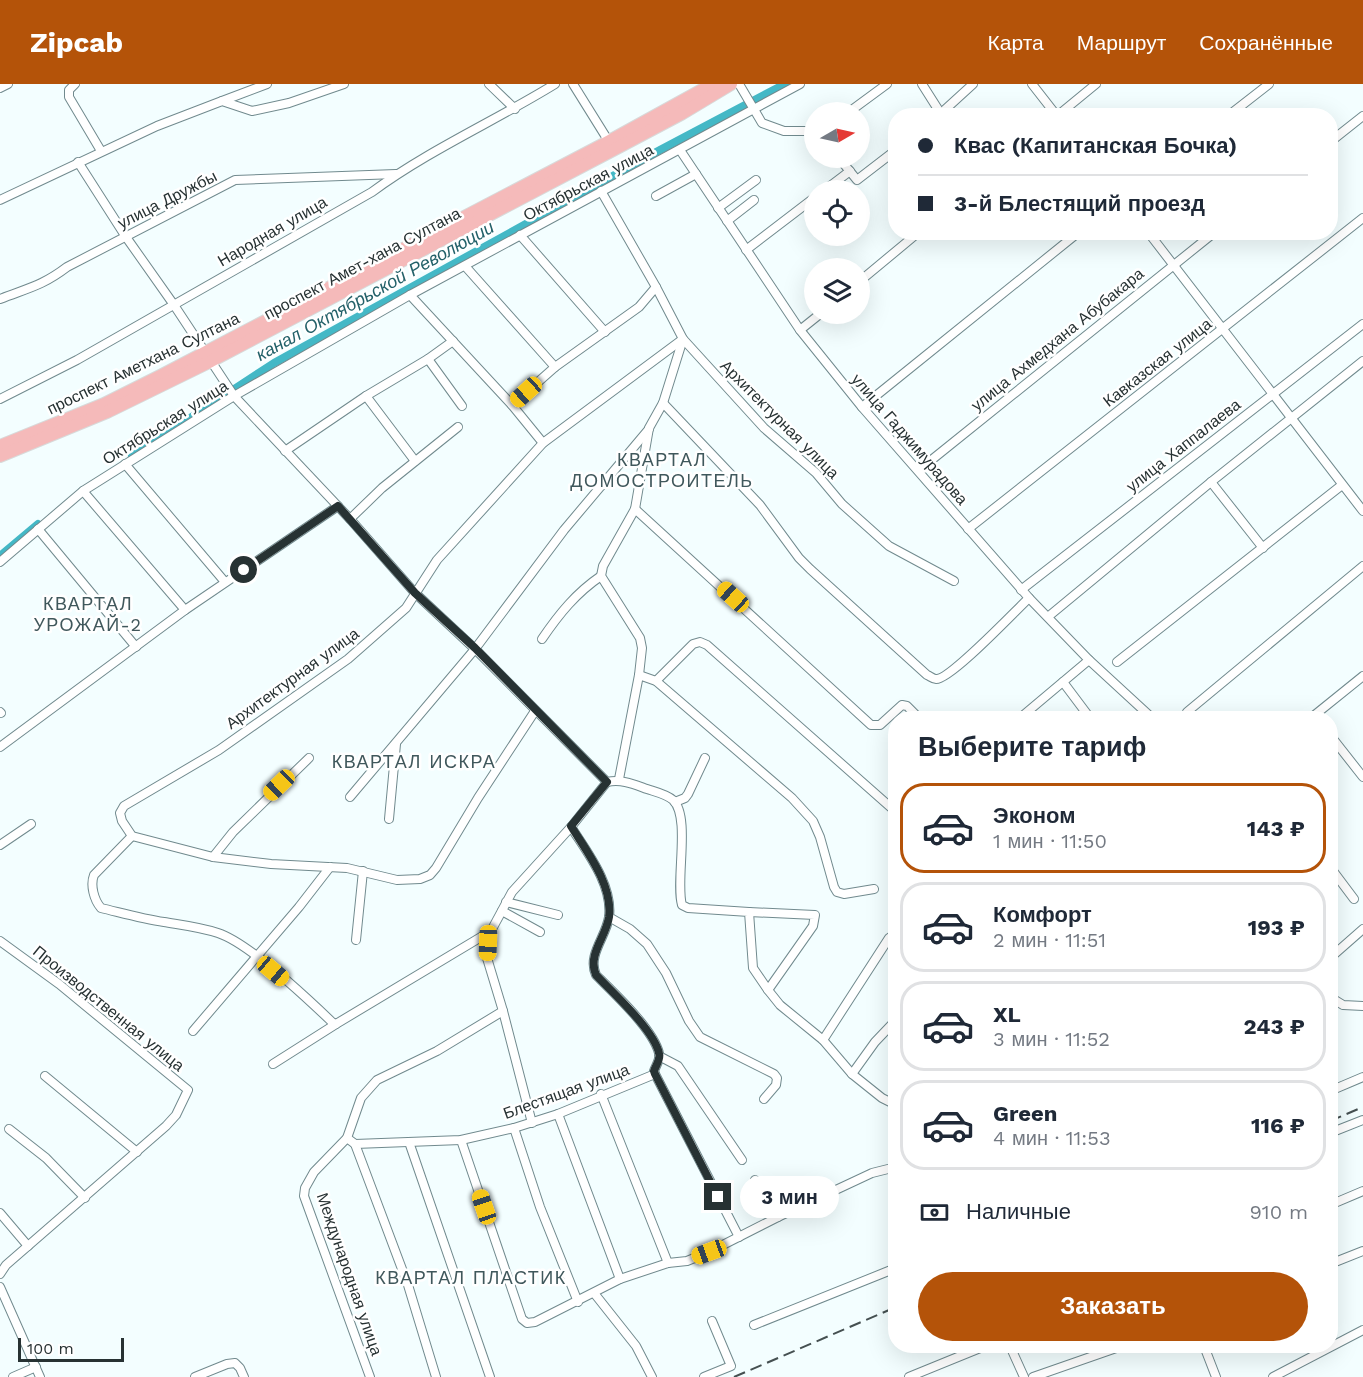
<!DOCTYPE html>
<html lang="ru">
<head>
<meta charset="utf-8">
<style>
	body { margin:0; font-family:"Work Sans",sans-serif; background:#f6f6f7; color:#1f2937; height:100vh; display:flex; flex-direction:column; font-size:22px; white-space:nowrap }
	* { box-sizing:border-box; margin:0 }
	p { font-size:20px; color:#747a83 }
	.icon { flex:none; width:33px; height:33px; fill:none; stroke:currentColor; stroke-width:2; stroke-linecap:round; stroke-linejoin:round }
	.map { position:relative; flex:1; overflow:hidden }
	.panel { position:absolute; left:888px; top:627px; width:450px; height:642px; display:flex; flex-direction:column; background:#fff; border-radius:24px; box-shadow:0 6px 24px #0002 }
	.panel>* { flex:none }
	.hud { position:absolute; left:888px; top:24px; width:450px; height:132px; border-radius:24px; box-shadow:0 6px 24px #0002; display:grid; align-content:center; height:132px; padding:0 30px; background:#fff }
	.needle { width:39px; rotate:81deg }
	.buttons { position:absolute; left:804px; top:18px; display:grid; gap:12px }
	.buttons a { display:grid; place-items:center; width:66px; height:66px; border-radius:50%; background:#fff; box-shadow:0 6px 24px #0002; font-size:30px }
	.scale { position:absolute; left:18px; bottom:15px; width:106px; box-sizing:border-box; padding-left:6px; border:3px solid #273233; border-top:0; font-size:16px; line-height:21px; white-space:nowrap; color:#273233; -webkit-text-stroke:4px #fff; paint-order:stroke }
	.end { position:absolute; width:27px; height:27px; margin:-14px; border:8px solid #273233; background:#fff; box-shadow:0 0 0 3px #fff }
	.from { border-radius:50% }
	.bubble { position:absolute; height:42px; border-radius:21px; background:#fff; box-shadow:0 6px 24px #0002; font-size:20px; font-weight:700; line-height:42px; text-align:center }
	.car { position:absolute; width:18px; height:36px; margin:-18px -9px; border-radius:8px; box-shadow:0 0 4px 2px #0007; background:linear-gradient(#f5c518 24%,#345 0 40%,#f5c518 0 76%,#345 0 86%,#f5c518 0) }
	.hud b { display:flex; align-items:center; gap:21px; height:57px; font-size:22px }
	.hud b+b { border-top:2px solid #e0e1e3 }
	.hud i { width:15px; height:15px; background:#1f2937 }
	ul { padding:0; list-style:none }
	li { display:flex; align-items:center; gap:18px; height:90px; margin:0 12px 9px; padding:0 18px; border:3px solid #e0e1e3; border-radius:24px }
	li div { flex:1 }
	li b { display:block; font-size:22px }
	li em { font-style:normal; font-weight:700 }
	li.selected { border-color:#b45309 }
	li>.icon { width:54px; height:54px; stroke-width:1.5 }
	h2 { padding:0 30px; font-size:27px; line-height:72px }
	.pay { display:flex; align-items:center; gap:15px; height:66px; padding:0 30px; font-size:22px }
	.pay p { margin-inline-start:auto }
	.action { display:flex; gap:12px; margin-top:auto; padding:12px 30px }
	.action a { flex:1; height:69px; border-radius:36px; background:#b45309; color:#fff; font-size:24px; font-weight:700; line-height:69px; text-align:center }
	header { display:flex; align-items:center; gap:36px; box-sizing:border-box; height:84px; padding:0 30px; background:#b45309; color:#fff }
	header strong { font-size:28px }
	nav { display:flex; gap:33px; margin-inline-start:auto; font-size:21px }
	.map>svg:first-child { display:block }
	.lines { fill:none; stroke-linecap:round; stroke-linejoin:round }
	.canal { stroke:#44b8c6; stroke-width:8 }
	.minor-casing { stroke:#718a8e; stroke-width:10 }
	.primary-casing { stroke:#d8dada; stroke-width:14 }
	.minor { stroke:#fff; stroke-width:8 }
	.primary { stroke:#f5baba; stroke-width:12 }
	.rail { stroke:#455051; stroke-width:2; stroke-dasharray:12 6; stroke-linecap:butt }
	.route { stroke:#273233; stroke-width:8 }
	.labels { text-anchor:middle; stroke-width:5; stroke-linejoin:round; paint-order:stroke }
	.street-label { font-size:16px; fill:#273233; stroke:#fff }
	.water-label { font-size:18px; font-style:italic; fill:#236169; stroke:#fff }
	.neighbourhood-label { font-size:18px; letter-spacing:1.5px; fill:#40585c; stroke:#fff }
</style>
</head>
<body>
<header>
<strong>Zipcab</strong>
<nav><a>Карта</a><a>Маршрут</a><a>Сохранённые</a></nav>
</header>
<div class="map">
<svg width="1363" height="1293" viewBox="0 0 1363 1293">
	<rect width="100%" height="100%" fill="#f3feff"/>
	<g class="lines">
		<!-- canal -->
		<g class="canal">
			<polyline points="132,372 274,279 658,67 785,0"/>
			<polyline points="0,472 38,440"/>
		</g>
		<!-- minor casing -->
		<g class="minor-casing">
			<g id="minor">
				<polyline points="75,0 69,6 69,13 101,67"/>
				<polyline points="489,0 515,25"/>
				<polyline points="573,0 611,61"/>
				<polyline points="739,0 762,39 784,47 814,47"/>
				<polyline points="922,0 941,30"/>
				<polyline points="1032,0 1057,32"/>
				<polyline points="0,4 8,0"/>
				<polyline points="222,17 267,0"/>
				<polyline points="849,28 887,0"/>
				<polyline points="938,32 973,0"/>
				<polyline points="1057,32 1096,0"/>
				<polyline points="1228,32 1269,0"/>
				<polyline points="1330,58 1363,32"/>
				<polyline points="680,66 800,246 862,323 1029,514 1089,576 1152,634"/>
				<polyline points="839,74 857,96 896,66"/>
				<path d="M78 78 126 153 174 221 234 312 350 435 415 509 475 565 607 698C622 695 633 700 647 705 656 708 666 710 673 716 691 733 675 797 682 821L688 824 749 828 753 884 768 906 780 921 823 956 852 990 882 1014 896 1021"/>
				<polyline points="825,106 850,87"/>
				<polyline points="601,107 656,203 683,255 663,319 649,344 635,425 603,482 601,492 640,554 642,564 639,591 619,695"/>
				<polyline points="656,112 696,90"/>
				<polyline points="0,116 157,42 222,17 252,27 289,19 344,0"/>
				<polyline points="718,124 756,96"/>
				<polyline points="727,137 754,116"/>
				<polyline points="1148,148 1363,427"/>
				<polyline points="520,151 605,248"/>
				<polyline points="746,166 814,114"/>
				<polyline points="465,182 555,283"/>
				<polyline points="860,197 919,148"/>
				<polyline points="410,211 512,321 543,359"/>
				<path d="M0 215C28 204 42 202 67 183L235 96 396 90"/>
				<polyline points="800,246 820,230"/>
				<polyline points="428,275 462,322"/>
				<polyline points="366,312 415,377"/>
				<path d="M0 315 77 276 372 108C429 66 495 37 555 0"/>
				<path d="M663 319 760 421 799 474 810 485 927 591C930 592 933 595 936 595 950 596 1015 527 1029 514"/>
				<polyline points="512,321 555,283 639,223 656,203"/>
				<polyline points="862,323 1079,148"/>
				<polyline points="285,367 366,312 428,275 453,257"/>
				<polyline points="125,380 225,498"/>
				<polyline points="919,386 1215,148"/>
				<polyline points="1211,398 1263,464"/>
				<polyline points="83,407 185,526"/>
				<polyline points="635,425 871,641 880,641 902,621 907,622 919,634"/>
				<polyline points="350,435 382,404 458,343"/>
				<polyline points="38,445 136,563"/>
				<polyline points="968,445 1363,134"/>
				<polyline points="0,478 83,407 234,312 410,211 800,0"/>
				<polyline points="1021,506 1363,240"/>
				<polyline points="1049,532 1211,398 1363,277"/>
				<path d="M542 555C559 530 576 509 601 492"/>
				<polyline points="1117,578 1342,401"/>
				<polyline points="639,591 656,597 792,714 813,737 820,753 834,803 837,808 844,810 874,805"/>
				<polyline points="656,597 693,560 700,558 707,561 896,728"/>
				<polyline points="1063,598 1090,634"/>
				<polyline points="535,627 478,714 436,784 430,791 420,795 397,796 347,784 271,780 213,773 132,752 122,737 120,729 124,722 219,666 348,575 406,524 437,476 543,359 683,255 764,344 816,389 842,420 889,462 954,497"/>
				<polyline points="0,628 1,629"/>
				<polyline points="1187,628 1363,482"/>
				<polyline points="1020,634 1089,576"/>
				<polyline points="1311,634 1363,592"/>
				<polyline points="1330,651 1363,693"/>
				<polyline points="0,663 185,526 338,422"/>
				<polyline points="350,713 475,565 564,446 649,345"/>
				<polyline points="675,718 685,714 688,710 705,674"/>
				<polyline points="389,735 396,660"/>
				<path d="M132 752 94 791C90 801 94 816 101 824 122 829 143 835 164 838 182 841 200 843 218 849 249 859 308 915 333 939L336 940 491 847"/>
				<polyline points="0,761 31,740"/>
				<polyline points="213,773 233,748 309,674"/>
				<polyline points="1330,783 1354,815"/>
				<polyline points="506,818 558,831"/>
				<polyline points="502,827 540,848"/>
				<polyline points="749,828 815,831 813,842 768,906"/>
				<polyline points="609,833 630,845 647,860 666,889 689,937 700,953 774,990 777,994 776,1001 764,1015"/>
				<polyline points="356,856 363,787"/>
				<polyline points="0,857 59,900 188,1006 176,1031 166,1042 6,1181 0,1190"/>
				<polyline points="1330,874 1363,845"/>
				<polyline points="1330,913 1343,921 1363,922"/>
				<polyline points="503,927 532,1039"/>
				<polyline points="193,947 299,823 330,783"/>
				<polyline points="823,956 889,854 896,849"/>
				<polyline points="659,972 678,982 742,1076"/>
				<polyline points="273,980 336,940"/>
				<polyline points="655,990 739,1153"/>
				<polyline points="852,990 875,958 896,936"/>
				<polyline points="45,992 137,1068"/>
				<polyline points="1330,1007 1363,993"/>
				<polyline points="601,1010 668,1179"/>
				<polyline points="558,1030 620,1195"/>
				<polyline points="514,1044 540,1123 578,1218"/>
				<polyline points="9,1045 46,1074 85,1114"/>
				<polyline points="1330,1049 1363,1036"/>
				<path d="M347 1054 355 1060 461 1056 514 1044 558 1030 655 990 654 987C656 981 661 975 659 969 653 945 614 909 596 891 587 871 606 853 609 833 613 801 587 768 571 743"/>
				<polyline points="461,1056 522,1235 527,1239 535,1238 620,1195 668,1179 687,1177 709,1168 778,1133 872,1089 896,1083"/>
				<polyline points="409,1058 490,1293"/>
				<polyline points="355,1060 408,1201 436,1293"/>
				<polyline points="755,1096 778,1133"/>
				<polyline points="1330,1121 1363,1107"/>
				<polyline points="0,1129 28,1162"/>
				<polyline points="1330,1180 1363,1167"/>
				<polyline points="0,1203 40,1293"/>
				<polyline points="594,1209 636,1262 652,1293"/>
				<polyline points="754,1241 896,1184"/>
				<polyline points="1010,1262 1024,1293"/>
				<polyline points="1204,1262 1216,1293"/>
				<polyline points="13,1293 36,1283"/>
				<polyline points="195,1293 227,1280 235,1279 240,1284 244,1293"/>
				<polyline points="370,1293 304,1112 305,1104 314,1088 347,1054 361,1014 377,996 437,967 503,927 487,874 491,847 512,808 571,743 607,698"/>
				<polyline points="704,1293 731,1282 712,1237"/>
				<polyline points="909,1293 985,1262"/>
				<polyline points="1033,1293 1122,1262"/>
				<polyline points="1273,1293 1363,1246"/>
			</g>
		</g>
		<!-- primary casing -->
		<g class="primary-casing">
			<g id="primary">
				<polyline points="0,362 104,320 162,291 604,60 713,0"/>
				<polyline points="0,372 107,328 211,277 613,66 681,30 731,0"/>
			</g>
		</g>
		<!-- minor -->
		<use href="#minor" class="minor"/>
		<!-- primary -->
		<use href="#primary" class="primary"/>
		<!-- rail -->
		<g class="rail">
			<polyline points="1330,1037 1363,1023"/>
			<polyline points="734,1293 896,1223"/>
		</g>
	</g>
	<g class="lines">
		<!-- route -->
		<path class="route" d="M244 486 338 422 415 509 475 564 607 698 571 742C587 768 613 801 609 833 606 853 587 871 596 891 613 909 653 945 659 969 661 975 656 981 654 987L655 990 718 1113"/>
	</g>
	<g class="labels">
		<!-- street labels -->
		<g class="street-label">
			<text transform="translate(588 98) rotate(-28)" y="6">Октябрьская улица</text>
			<text transform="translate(167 115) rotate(-27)" y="6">улица Дружбы</text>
			<text transform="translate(272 147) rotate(-30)" y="6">Народная улица</text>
			<text transform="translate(362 179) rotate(-28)" y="6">проспект Амет-хана Султана</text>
			<text transform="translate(1057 255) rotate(-39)" y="6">улица Ахмедхана Абубакара</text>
			<text transform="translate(1157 278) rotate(-38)" y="6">Кавказская улица</text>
			<text transform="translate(143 279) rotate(-26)" y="6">проспект Аметхана Султана</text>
			<text transform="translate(780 335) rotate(45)" y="6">Архитектурная улица</text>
			<text transform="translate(165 338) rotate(-32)" y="6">Октябрьская улица</text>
			<text transform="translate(910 355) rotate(49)" y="6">улица Гаджимурадова</text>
			<text transform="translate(1183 361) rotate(-38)" y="6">улица Хаппалаева</text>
			<text transform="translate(292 594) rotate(-36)" y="6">Архитектурная улица</text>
			<text transform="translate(109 924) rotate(39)" y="6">Производственная улица</text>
			<text transform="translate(566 1007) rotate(-20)" y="6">Блестящая улица</text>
			<text transform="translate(350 1190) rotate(71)" y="6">Международная улица</text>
		</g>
		<!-- water labels -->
		<g class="water-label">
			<text transform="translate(375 207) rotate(-29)" y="6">канал Октябрьской Революции</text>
		</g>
		<!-- neighbourhood labels -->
		<g class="neighbourhood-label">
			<text x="662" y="382">КВАРТАЛ<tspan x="662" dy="21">ДОМОСТРОИТЕЛЬ</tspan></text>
			<text x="88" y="526">КВАРТАЛ<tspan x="88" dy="21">УРОЖАЙ-2</tspan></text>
			<text x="414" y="684">КВАРТАЛ ИСКРА</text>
			<text x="471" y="1200">КВАРТАЛ ПЛАСТИК</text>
		</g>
	</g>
</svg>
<div class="buttons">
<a><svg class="needle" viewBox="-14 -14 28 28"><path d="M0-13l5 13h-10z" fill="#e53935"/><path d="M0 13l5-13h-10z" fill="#747a83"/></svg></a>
<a><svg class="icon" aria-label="locate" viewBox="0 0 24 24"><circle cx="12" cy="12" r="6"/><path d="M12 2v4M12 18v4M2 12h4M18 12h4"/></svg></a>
<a><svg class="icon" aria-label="layers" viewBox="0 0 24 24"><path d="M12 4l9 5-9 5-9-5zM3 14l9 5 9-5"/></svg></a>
</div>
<div class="scale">100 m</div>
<i class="end from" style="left:244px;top:486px"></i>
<i class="end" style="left:718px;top:1113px"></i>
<div class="bubble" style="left:740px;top:1092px;width:99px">3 мин</div>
<i class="car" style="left:526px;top:308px;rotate:228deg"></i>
<i class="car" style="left:733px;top:513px;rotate:312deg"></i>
<i class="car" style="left:279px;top:701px;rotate:226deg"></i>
<i class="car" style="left:488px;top:859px;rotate:182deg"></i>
<i class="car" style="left:273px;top:887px;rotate:130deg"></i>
<i class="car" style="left:484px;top:1123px;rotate:341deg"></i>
<i class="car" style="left:709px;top:1168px;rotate:250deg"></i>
<div class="hud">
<b><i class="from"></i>Квас (Капитанская Бочка)</b>
<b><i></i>3-й Блестящий проезд</b>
</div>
<section class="panel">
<h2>Выберите тариф</h2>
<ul>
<li class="selected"><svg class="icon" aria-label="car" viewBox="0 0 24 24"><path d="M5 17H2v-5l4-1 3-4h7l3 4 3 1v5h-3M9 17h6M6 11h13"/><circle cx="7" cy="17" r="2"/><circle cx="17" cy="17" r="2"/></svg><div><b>Эконом</b><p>1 мин · 11:50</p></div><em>143 ₽</em></li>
<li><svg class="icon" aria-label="car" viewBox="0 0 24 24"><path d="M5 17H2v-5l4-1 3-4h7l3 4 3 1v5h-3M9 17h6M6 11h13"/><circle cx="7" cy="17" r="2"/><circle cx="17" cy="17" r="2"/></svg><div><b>Комфорт</b><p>2 мин · 11:51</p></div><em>193 ₽</em></li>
<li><svg class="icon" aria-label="car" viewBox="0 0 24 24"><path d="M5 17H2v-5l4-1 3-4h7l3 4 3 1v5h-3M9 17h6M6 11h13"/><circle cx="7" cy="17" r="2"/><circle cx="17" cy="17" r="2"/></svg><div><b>XL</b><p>3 мин · 11:52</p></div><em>243 ₽</em></li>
<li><svg class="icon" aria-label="car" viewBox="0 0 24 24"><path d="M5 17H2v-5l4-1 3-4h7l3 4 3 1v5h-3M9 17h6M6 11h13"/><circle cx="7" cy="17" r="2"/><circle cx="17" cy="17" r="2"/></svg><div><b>Green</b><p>4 мин · 11:53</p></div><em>116 ₽</em></li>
</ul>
<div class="pay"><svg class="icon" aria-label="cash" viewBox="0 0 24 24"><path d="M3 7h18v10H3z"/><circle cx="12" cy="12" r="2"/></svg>Наличные<p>910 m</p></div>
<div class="action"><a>Заказать</a></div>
</section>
</div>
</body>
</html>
